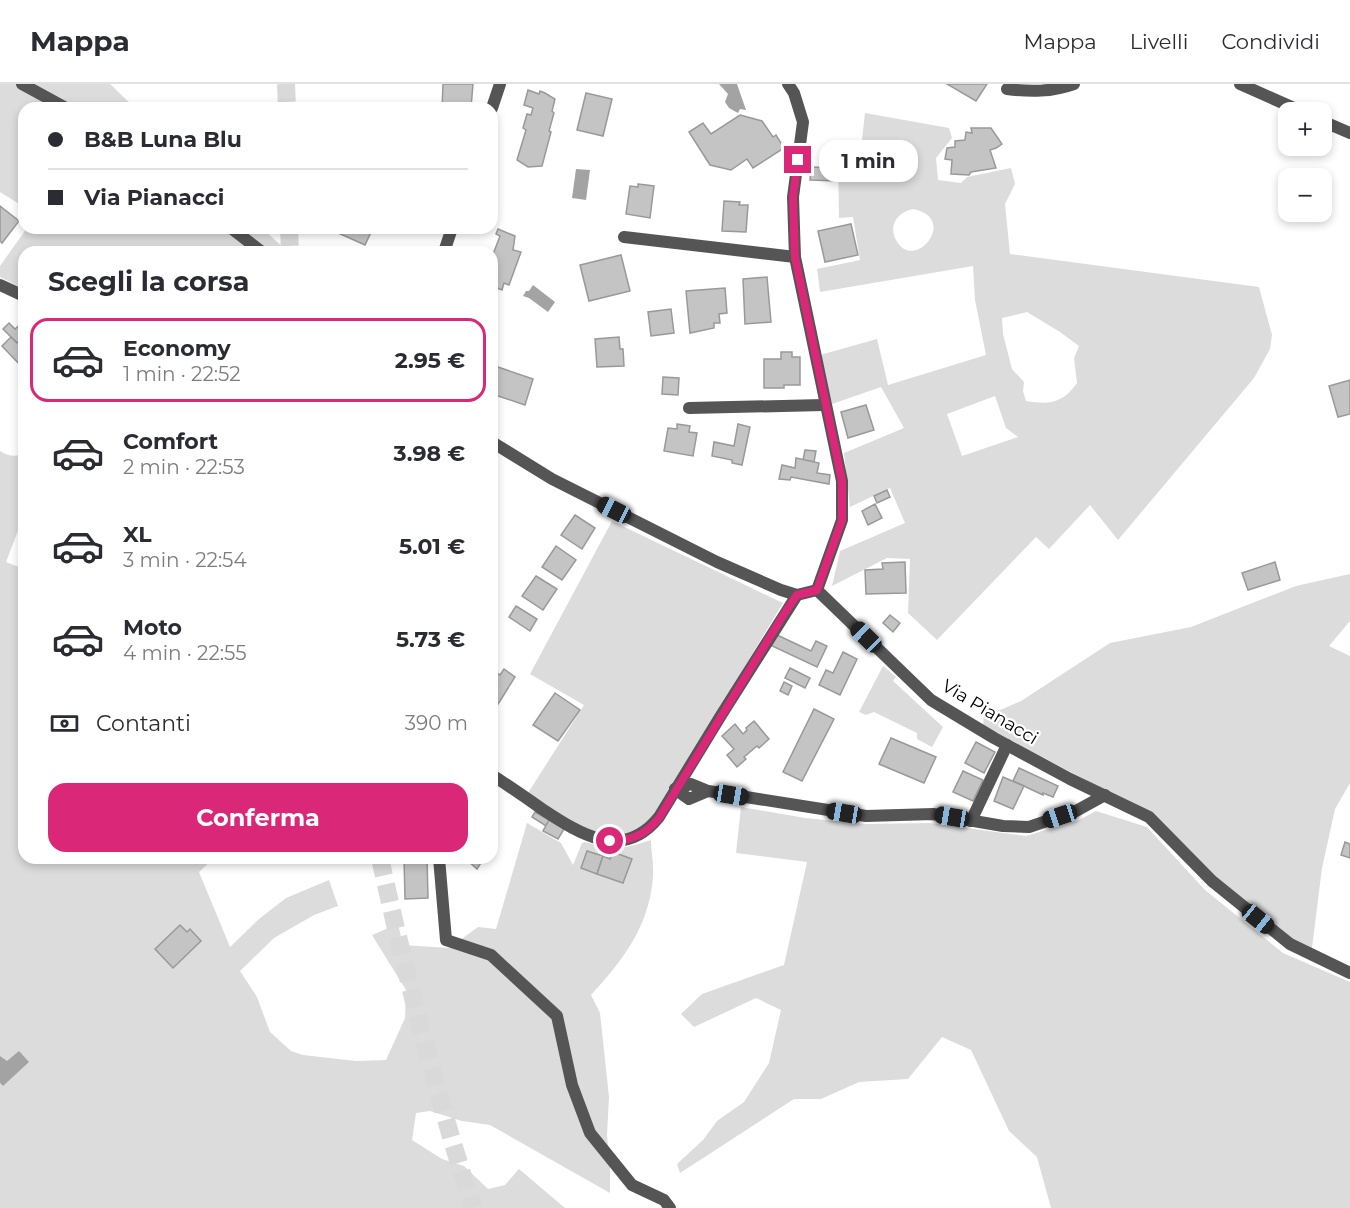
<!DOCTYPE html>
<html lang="it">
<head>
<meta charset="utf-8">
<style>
	body { margin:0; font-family:Montserrat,sans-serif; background:#f2f2f3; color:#2b2b33; height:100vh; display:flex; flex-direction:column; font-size:22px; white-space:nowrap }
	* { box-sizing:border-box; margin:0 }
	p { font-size:20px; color:#7c7c81 }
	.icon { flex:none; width:33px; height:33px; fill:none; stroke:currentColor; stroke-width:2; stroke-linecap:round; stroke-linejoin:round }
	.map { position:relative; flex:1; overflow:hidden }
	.side { position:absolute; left:18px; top:162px; width:480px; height:618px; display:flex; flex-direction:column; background:#fff; border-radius:18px; box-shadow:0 3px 9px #0003 }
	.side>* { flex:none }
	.guide { position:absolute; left:18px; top:18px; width:480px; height:132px; border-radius:18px; box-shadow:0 3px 9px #0003; display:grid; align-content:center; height:132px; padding:0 30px; background:#fff }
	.fabs { position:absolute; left:1278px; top:18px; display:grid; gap:12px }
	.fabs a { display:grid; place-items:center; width:54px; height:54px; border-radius:12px; background:#fff; box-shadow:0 3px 9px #0003; font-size:30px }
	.end { position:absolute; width:27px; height:27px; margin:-14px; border:8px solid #db2777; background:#fff; box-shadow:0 0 0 3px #fff }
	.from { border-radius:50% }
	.bubble { position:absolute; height:42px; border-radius:18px; background:#fff; box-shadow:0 3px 9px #0003; font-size:20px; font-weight:700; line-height:42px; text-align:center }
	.car { position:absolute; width:18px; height:36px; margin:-18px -9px; border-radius:8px; box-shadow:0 0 4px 2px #0007; background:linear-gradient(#222 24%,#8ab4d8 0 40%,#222 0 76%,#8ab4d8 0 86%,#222 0) }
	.guide b { display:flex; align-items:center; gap:21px; height:57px; font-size:22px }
	.guide b+b { border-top:2px solid #e1e1e2 }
	.guide i { width:15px; height:15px; background:#2b2b33 }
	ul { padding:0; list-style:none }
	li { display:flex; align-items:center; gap:18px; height:84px; margin:0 12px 9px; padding:0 18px; border:3px solid transparent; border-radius:18px }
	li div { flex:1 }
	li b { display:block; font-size:22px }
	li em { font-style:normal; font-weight:700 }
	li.selected { border-color:#db2777 }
	li>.icon { width:54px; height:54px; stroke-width:1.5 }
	h2 { padding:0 30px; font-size:27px; line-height:72px }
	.pay { display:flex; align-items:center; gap:15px; height:66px; padding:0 30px; font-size:22px }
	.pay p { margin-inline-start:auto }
	.action { display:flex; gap:12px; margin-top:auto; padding:12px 30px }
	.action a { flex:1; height:69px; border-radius:18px; background:#db2777; color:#fff; font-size:24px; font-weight:700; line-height:69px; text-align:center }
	header { display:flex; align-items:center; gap:36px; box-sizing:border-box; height:84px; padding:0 30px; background:#fff; border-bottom:2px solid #e1e1e2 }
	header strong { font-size:28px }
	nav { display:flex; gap:33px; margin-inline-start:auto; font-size:21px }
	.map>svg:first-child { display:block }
	.green { fill:#dcdcdc; fill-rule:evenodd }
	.water { fill:#a3a3a3 }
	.building { fill:#c4c4c4; stroke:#999; stroke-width:1.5 }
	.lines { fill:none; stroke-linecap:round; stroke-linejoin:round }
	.highway-tunnel { stroke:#d9d9d9; stroke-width:18; stroke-dasharray:18 9; stroke-linecap:butt }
	.street { stroke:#555; stroke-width:12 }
	.route { stroke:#db2777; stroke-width:8 }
	.labels { text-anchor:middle; stroke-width:4.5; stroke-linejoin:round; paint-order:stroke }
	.street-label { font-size:18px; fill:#000; stroke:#fff }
</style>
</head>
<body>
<header>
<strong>Mappa</strong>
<nav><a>Mappa</a><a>Livelli</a><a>Condividi</a></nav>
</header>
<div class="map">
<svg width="1350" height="1124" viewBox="0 0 1350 1124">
	<rect width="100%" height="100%" fill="#fff"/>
	<!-- green -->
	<g class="green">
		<polygon points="0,0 110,0 135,24 24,24 24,123 0,108"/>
		<path d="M865 29 949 44 952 54 936 74 938 96 961 99 967 93 1011 84 1015 100 1005 120 1010 170 1259 203 1272 251 1270 265 1254 294 1118 456 1090 421 1049 465 1036 453 937 556 908 529 910 475 887 474 832 502 840 467 905 439 890 404 850 423 844 369 904 344 881 303 832 320 820 271 877 255 888 301 986 271 975 216 973 182 820 208 817 185 860 176 853 133 839 134 838 72 860 74ZM913 125C960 134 914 190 896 156 888 141 898 128 913 125ZM1027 228 1060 248 1079 262 1074 274 1077 299C1063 319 1050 321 1026 317L1023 307 1024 298 1012 285 1003 250 1002 234ZM995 312 1006 344 1018 353 962 372 947 330Z"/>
		<polygon points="27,144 262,144 288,168 24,168 24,205 0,193 0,182"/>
		<path d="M0 367C7 372 16 373 24 370V431L6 478 24 485V774H214L199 788 230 863 259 835 286 814 329 796 338 822 314 831 274 854 240 887 257 913 270 948 291 967 303 971 356 977 386 976 405 934 406 906 372 851 398 840 403 861 449 864 478 843 496 845 527 739 561 759 573 781 582 759 585 758C614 765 622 766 651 756 651 768 654 781 653 793 649 843 623 876 591 911L600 929 609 1013 607 1051 610 1083V1109L490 1041 462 1037 430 1027 416 1029 412 1056 442 1075 464 1082 488 1105 505 1101 519 1085 565 1124H0V999L3 1002 7 978 0 972Z"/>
		<path d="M612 437 783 519 654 733C650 737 645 743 640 746 603 767 557 729 528 709L584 621 530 590Z"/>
		<polygon points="1350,490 1350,537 1329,562 1350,572 1350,699 1335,725 1322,784 1312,864 1290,854 1213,793 1151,730 983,642 984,629 1000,626 1021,617 1110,559 1191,543 1296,502"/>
		<polygon points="883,582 896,593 893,597 943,643 932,663 917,655 917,649 874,628 866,631 859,628"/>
		<polygon points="741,723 805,734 866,740 930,739 1026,752 1079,736 1096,727 1147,743 1205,806 1283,869 1350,898 1350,1124 1051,1124 1037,1073 1009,1047 971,966 942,953 908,995 859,998 821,1015 794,1015 680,1089 677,1080 703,1056 717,1037 744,1018 769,979 781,926 756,914 694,943 681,930 702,910 784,881 807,778 736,769"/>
	</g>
	<!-- water -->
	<g class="water">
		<polygon points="719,0 737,0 746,26 740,25 738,29 729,24 725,18 728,10"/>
		<polygon points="576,85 590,86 586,116 572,114"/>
		<polygon points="533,201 555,218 548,228 529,214 523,212 526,207 529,207"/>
		<polygon points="19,967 29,978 3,1002 0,999 0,972 7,977"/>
	</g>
	<!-- building -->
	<g class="building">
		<polygon points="443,0 473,0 471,24 442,24"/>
		<polygon points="947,0 987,0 976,17"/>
		<polygon points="528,6 539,10 540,7 545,9 555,15 552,27 554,29 549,47 551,48 542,82 528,83 517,76 526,46 523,44 527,30 531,31 533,24 524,21"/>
		<polygon points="586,9 612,15 603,52 577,46"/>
		<polygon points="740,31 762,37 773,53 776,51 784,64 753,84 747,75 731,86 710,81 689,48 703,39 711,50"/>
		<polygon points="971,44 991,44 1002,60 996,64 990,66 996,84 971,88 969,91 951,90 952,76 945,75 947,64 955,63 955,57 965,56 966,48 972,49"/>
		<polygon points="811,83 838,84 837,97 810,96"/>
		<polygon points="638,100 654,102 650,134 626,130 630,102 638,103"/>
		<polygon points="724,117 740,118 739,121 748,121 746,148 722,147"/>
		<polygon points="0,122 19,137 2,159 0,157"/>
		<polygon points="851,140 858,171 825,178 818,147"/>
		<polygon points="337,144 373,144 365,161 336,148"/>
		<polygon points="498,145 515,152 513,166 521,168 509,201 504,199 502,206 492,202 492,173 500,152 496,150"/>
		<polygon points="621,171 630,207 589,217 580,181"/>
		<polygon points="767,193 771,238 745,240 743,195"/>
		<polygon points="725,204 727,229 719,230 720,239 714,239 714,244 690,249 686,207"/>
		<polygon points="671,225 674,249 651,252 648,228"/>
		<polygon points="24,237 24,246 19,250 23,253 17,259 3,245 9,239 15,245"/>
		<polygon points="24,246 24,279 21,282 2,262 11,253 17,259 23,253 19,250"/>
		<polygon points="619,253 620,265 623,265 624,282 597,283 595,255"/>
		<polygon points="781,268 792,268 792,273 800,273 800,301 784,301 784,304 764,304 764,275 781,275"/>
		<polygon points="492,281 533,295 525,321 492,310"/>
		<polygon points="663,293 679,294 678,311 662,310"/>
		<polygon points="1350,296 1350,330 1338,333 1329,302"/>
		<polygon points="866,321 874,346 848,354 841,328"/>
		<polygon points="677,340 690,342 689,348 697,349 693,372 664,367 668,344 677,345"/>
		<polygon points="738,340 750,343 742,381 732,379 732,376 712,372 714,358 734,362"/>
		<polygon points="805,366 816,367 814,378 803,376"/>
		<polygon points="796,374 819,379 817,389 830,391 829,400 791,393 790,396 779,395 782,381 795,384"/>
		<polygon points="887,406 890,413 877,419 874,412"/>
		<polygon points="875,420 882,434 868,441 862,427"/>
		<polygon points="575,431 595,444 582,465 561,451"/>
		<polygon points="556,462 576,476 562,496 542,483"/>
		<polygon points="905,478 906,509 866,510 865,486 883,485 882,479"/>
		<polygon points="1275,478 1280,496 1248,506 1242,489"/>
		<polygon points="536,492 557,505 543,526 522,512"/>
		<polygon points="516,522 537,535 530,547 509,533"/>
		<polygon points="890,531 900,539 893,548 883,539"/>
		<polygon points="775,550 811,567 816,557 827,562 817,583 770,561"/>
		<polygon points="843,568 857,575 840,611 819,601 826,586 833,589"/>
		<polygon points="790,584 810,594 805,604 785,594"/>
		<polygon points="492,585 500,591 504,585 515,593 495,625 492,623"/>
		<polygon points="784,598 792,602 788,611 780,607"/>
		<polygon points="555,609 580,626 558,657 533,641"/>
		<polygon points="814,625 834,635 802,697 783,688"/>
		<polygon points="754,637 769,655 759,664 757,662 744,673 746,675 737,683 727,671 734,665 722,652 735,640 743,650 747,646 746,644"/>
		<polygon points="891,654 936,673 924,699 879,680"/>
		<polygon points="976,658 995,668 984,689 965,679"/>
		<polygon points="1019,684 1058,702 1053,713 1043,709 1043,711 1013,697"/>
		<polygon points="963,687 983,696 973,717 953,708"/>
		<polygon points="1003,693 1024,702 1013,725 994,717"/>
		<polygon points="535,728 549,736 546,742 532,733"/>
		<polygon points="549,736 564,745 558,755 543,747"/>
		<polygon points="1345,758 1350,760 1350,774 1341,771"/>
		<polygon points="587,767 603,772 597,790 581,784"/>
		<polygon points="613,768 632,775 623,799 597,790 603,772 610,775"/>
		<polygon points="404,774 427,774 428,814 405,815"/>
		<polygon points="465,774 484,774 477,785"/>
		<polygon points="180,841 187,848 190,845 201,857 173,884 155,865"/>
	</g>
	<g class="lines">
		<!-- highway-tunnel -->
		<g class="highway-tunnel">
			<polyline points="286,0 287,24"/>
			<polyline points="289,144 290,168"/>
			<path d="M380 774C406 892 436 1009 473 1124"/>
		</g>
		<!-- street -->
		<g class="street">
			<polyline points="22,0 66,24"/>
			<polyline points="788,0 794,9 803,38 793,113 795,173 842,397 842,436 817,506"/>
			<polyline points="1240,0 1303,28"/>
			<path d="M1007 5C1031 8 1051 8 1074 0"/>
			<polyline points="492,24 500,0"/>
			<polyline points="1322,37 1350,49"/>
			<polyline points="231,144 262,168"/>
			<polyline points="624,153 795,173"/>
			<polyline points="444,168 452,144"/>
			<polyline points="0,201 24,212"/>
			<polyline points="689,324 824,321"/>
			<polyline points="492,358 552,395 717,478 781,506 797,511"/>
			<polyline points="817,506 931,616 994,654 1070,695 1149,733 1212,797 1290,860 1350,889"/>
			<path d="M492 691C509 702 525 713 542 725 580 750 623 778 659 733L720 633 797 511 817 506"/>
			<polyline points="675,705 691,700 708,707 866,732 933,730 1003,742 1029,743 1076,727 1105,711"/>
			<polyline points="675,705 689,715 708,707"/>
			<polyline points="971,737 1007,661"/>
			<polyline points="439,774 446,856 491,871 557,932 572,1001 590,1049 632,1101 664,1116 670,1124"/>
		</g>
	</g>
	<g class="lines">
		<!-- route -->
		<path class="route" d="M610 757C632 757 646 750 659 734L784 530 797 511 817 506 842 436V397L795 173 793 113 798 76"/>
	</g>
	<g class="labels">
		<!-- street labels -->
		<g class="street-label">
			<text transform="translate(990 628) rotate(31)" y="6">Via Pianacci</text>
		</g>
	</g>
</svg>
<div class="fabs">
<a>+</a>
<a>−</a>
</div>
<i class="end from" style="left:610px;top:757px"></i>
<i class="end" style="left:798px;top:76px"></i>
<div class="bubble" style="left:819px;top:56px;width:99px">1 min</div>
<i class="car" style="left:614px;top:426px;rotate:297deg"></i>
<i class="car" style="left:866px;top:553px;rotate:314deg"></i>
<i class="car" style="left:731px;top:711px;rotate:99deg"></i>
<i class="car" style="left:844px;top:729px;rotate:279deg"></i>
<i class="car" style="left:1060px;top:732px;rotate:252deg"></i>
<i class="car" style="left:952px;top:733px;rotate:280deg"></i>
<i class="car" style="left:1258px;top:835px;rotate:129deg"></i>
<div class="guide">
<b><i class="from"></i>B&amp;B Luna Blu</b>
<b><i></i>Via Pianacci</b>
</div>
<section class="side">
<h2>Scegli la corsa</h2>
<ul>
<li class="selected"><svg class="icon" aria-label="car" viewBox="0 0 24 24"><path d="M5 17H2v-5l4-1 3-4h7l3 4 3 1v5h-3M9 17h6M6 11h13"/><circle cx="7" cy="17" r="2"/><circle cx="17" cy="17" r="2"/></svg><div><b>Economy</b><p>1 min · 22:52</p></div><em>2.95 €</em></li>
<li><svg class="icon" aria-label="car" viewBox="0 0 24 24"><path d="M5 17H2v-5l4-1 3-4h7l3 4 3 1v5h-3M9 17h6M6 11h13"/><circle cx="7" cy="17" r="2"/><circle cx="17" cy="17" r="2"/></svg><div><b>Comfort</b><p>2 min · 22:53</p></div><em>3.98 €</em></li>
<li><svg class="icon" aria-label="car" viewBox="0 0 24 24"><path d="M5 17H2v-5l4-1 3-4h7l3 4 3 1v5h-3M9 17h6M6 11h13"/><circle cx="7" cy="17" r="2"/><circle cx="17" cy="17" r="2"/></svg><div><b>XL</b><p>3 min · 22:54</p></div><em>5.01 €</em></li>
<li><svg class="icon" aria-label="car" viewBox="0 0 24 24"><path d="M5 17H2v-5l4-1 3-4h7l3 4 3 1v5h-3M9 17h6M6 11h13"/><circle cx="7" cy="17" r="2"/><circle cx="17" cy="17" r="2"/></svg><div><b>Moto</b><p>4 min · 22:55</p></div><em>5.73 €</em></li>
</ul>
<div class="pay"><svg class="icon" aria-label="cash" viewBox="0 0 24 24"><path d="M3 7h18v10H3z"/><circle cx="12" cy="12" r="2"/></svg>Contanti<p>390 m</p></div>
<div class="action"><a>Conferma</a></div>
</section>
</div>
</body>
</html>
